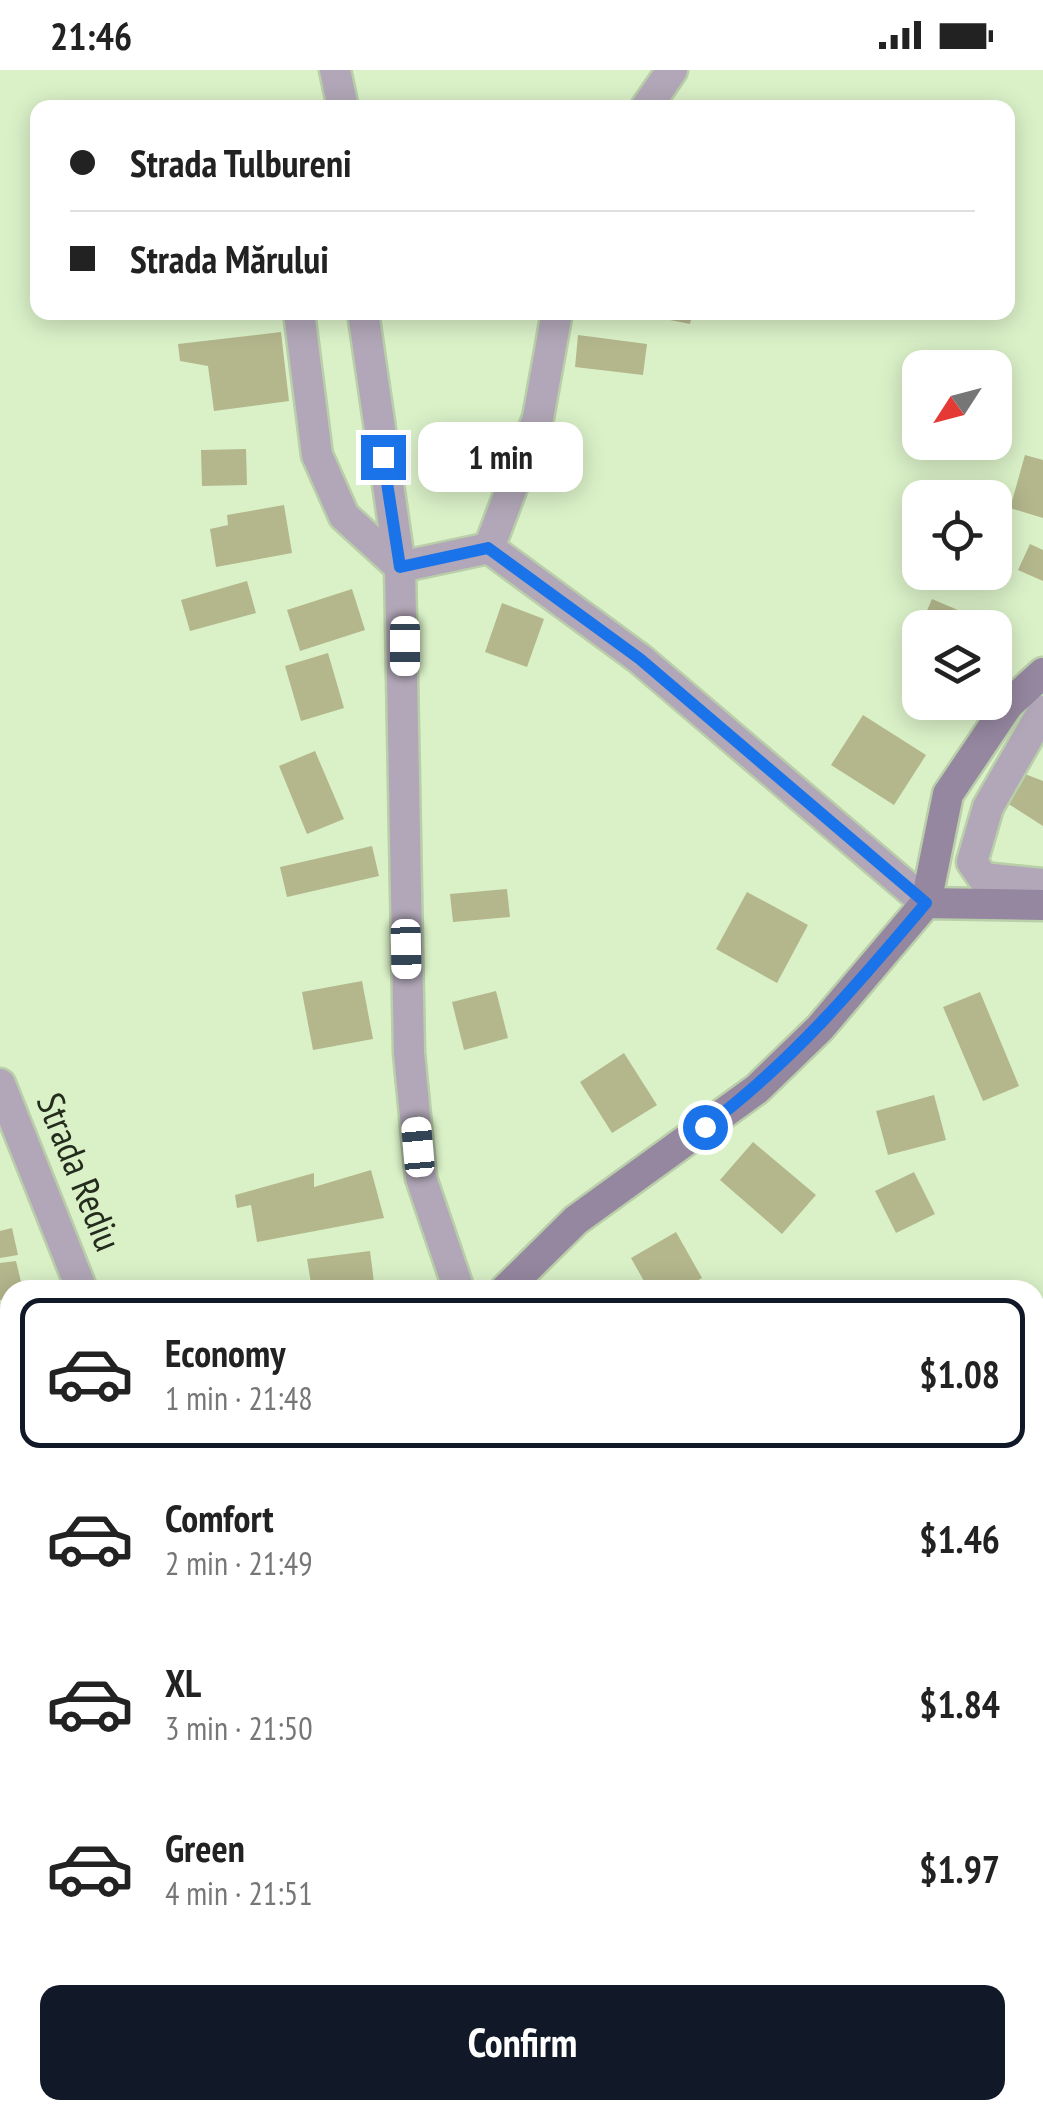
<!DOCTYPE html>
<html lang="en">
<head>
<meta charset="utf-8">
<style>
	body { margin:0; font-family:"PT Sans Narrow",sans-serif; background:#f6f6f6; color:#222; height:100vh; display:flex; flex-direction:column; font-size:38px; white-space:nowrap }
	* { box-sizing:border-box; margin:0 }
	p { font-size:32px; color:#767676 }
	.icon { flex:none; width:55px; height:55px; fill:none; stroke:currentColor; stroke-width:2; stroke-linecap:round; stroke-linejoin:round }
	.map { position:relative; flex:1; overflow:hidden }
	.sheet { position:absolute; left:0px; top:1210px; width:1045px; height:840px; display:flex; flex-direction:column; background:#fff; border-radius:30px 30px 0 0; box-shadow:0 5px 25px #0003 }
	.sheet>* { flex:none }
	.banner { position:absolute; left:30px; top:30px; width:985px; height:220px; border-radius:20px; box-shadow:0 5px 25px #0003; display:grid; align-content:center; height:220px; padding:0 40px; background:#fff }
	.needle { width:65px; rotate:234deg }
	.tools { position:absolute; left:902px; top:280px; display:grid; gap:20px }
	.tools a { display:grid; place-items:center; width:110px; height:110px; border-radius:20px; background:#fff; box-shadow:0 5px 25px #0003; font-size:50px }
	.end { position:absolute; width:45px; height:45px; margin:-22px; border:12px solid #1a73e8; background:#fff; box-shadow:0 0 0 5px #fff }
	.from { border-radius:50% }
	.bubble { position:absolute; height:70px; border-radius:20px; background:#fff; box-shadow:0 5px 25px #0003; font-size:32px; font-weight:600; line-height:70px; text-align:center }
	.car { position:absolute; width:30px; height:60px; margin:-30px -15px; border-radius:12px; box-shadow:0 0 8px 2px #0007; background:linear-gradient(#fff 24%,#345 0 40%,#fff 0 76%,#345 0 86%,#fff 0) }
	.banner b { display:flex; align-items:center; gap:35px; height:95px; font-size:38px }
	.banner b+b { border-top:2px solid #e0e0e0 }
	.banner i { width:25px; height:25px; background:#222 }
	ul { padding:18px 0 0; list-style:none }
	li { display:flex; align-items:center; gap:30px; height:150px; margin:0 20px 15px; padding:0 20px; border:5px solid transparent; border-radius:20px }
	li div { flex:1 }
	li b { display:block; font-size:38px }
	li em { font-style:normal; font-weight:600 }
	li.current { border-color:#111827 }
	li>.icon { width:90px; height:90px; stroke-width:1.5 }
	.cta { display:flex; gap:20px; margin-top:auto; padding:20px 40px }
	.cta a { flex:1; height:115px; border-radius:20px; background:#111827; color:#fff; font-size:40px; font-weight:600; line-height:115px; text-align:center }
	.status { display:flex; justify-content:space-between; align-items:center; height:70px; padding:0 50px; background:#fff; direction:ltr }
	.status svg { height:28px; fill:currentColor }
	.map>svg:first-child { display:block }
	.building { fill:#b4b78c }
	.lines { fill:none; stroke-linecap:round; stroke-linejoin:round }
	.street-casing { stroke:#b9cea9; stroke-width:35 }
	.secondary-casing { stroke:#b9cea9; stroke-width:35 }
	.street { stroke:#b1a7b8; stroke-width:30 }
	.secondary { stroke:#9587a0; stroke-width:30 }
	.route { stroke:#1a73e8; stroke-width:12 }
	.labels { text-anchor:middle; stroke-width:8; stroke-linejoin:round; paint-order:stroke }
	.street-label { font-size:38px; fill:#242c1d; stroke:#daf1c8 }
</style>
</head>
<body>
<div class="status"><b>21:46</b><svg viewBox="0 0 49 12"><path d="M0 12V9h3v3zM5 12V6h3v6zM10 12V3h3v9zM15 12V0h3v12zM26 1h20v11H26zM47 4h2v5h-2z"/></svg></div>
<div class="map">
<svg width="1043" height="2050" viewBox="0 0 1043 2050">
	<rect width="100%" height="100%" fill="#daf1c8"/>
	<!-- building -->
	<g class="building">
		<polygon points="672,242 693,242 690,254 670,250"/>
		<polygon points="281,262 289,331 214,341 208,296 180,291 178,274"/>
		<polygon points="578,265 647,274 643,305 575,297"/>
		<polygon points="246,379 247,415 202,416 201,380"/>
		<polygon points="1025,385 1043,390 1043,448 1010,438"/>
		<polygon points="284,435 292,483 216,497 210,459 228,455 227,445"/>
		<polygon points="1030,474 1043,480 1043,511 1018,500"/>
		<polygon points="247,511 256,543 190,561 181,530"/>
		<polygon points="352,519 365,560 300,581 287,540"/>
		<polygon points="932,529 993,555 992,558 920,558 920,592 907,587"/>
		<polygon points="502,533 544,549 527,597 485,582"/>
		<polygon points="328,583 344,638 301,651 285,596"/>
		<polygon points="863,645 926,685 894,735 831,695"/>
		<polygon points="315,681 344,749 307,764 279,696"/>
		<polygon points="1015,700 1043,711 1043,756 1007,733"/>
		<polygon points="372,776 379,806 287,827 280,797"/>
		<polygon points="507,819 510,847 453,852 450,824"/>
		<polygon points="747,822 808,855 777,913 716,879"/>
		<polygon points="362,911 373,969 313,980 302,922"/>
		<polygon points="496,921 508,968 464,980 452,932"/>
		<polygon points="980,922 1019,1016 983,1031 943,937"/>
		<polygon points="624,983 657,1035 612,1063 580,1012"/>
		<polygon points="934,1025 946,1070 888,1085 876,1041"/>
		<polygon points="753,1072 816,1125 782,1164 720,1110"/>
		<polygon points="371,1100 384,1148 257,1172 251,1135 237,1138 235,1125 314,1103 314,1117"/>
		<polygon points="914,1102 935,1144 896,1163 875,1121"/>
		<polygon points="12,1158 18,1185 0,1188 0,1161"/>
		<polygon points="676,1162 702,1208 681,1220 649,1220 631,1188"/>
		<polygon points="370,1181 375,1220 312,1220 307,1189"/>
		<polygon points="16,1191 23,1220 10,1220 10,1229 0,1230 0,1193"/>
		<polygon points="10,1245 10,1291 0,1293 0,1247"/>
		<polygon points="10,1305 10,1358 1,1361 0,1308"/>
		<polygon points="10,1578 10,1609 0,1611 0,1579"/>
		<polygon points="541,2040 584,2040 581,2050 538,2050"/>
	</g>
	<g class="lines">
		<!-- street casing -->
		<g class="street-casing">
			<g id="street">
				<polyline points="335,0 343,38"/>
				<polyline points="646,38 672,0"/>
				<polyline points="299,242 317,385 344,446 400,497 489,478 538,348 557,242"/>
				<polyline points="363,242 400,497 409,983 421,1108 459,1220"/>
				<polyline points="489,478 640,589 926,833"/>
				<polyline points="1043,641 988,737 972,792 983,808 1043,814"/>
				<polyline points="0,1014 82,1220"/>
			</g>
		</g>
		<!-- secondary casing -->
		<g class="secondary-casing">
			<g id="secondary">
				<polyline points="926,833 1043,835"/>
				<polyline points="505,1220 576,1150 757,1019 820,958 926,833 948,724 1008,635 1043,603"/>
				<polyline points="416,2050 418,2040"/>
			</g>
		</g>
		<!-- street -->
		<use href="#street" class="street"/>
		<!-- secondary -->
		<use href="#secondary" class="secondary"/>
	</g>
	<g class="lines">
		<!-- route -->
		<path class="route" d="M383 387 400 497 488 478 640 589 926 833C857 915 791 993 705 1057"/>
	</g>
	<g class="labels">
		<!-- street labels -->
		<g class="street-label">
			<text transform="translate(79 1102) rotate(68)" y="13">Strada Rediu</text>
		</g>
	</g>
</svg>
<div class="tools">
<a><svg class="needle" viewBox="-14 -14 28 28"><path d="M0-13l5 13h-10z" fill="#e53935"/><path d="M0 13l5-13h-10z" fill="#767676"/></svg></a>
<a><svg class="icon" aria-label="locate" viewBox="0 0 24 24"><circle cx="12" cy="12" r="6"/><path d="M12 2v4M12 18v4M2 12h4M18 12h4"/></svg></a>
<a><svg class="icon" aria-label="layers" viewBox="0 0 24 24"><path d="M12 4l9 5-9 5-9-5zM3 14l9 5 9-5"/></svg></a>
</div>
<i class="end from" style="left:705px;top:1057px"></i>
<i class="end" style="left:383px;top:387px"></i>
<div class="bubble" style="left:418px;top:352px;width:165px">1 min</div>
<i class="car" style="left:405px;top:576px;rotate:180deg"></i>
<i class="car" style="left:406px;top:879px;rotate:179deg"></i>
<i class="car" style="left:418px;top:1077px;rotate:355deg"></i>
<div class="banner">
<b><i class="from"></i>Strada Tulbureni</b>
<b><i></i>Strada Mărului</b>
</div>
<section class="sheet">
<ul>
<li class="current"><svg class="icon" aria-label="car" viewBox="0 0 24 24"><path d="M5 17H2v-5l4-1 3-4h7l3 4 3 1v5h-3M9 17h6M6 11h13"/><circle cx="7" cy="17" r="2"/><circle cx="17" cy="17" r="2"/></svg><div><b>Economy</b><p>1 min · 21:48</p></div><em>$1.08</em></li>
<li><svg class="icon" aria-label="car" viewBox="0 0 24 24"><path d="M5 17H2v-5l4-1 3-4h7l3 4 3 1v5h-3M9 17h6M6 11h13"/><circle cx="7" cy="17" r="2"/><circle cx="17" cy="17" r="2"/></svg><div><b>Comfort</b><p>2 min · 21:49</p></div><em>$1.46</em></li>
<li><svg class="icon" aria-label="car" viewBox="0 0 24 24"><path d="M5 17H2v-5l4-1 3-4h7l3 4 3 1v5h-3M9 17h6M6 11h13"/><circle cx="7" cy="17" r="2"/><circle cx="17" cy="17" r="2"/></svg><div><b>XL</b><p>3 min · 21:50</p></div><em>$1.84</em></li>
<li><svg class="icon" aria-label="car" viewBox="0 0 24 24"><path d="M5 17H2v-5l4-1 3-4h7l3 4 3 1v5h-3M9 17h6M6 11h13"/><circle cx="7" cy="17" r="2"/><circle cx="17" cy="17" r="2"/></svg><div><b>Green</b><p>4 min · 21:51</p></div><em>$1.97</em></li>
</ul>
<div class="cta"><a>Confirm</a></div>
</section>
</div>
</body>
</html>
